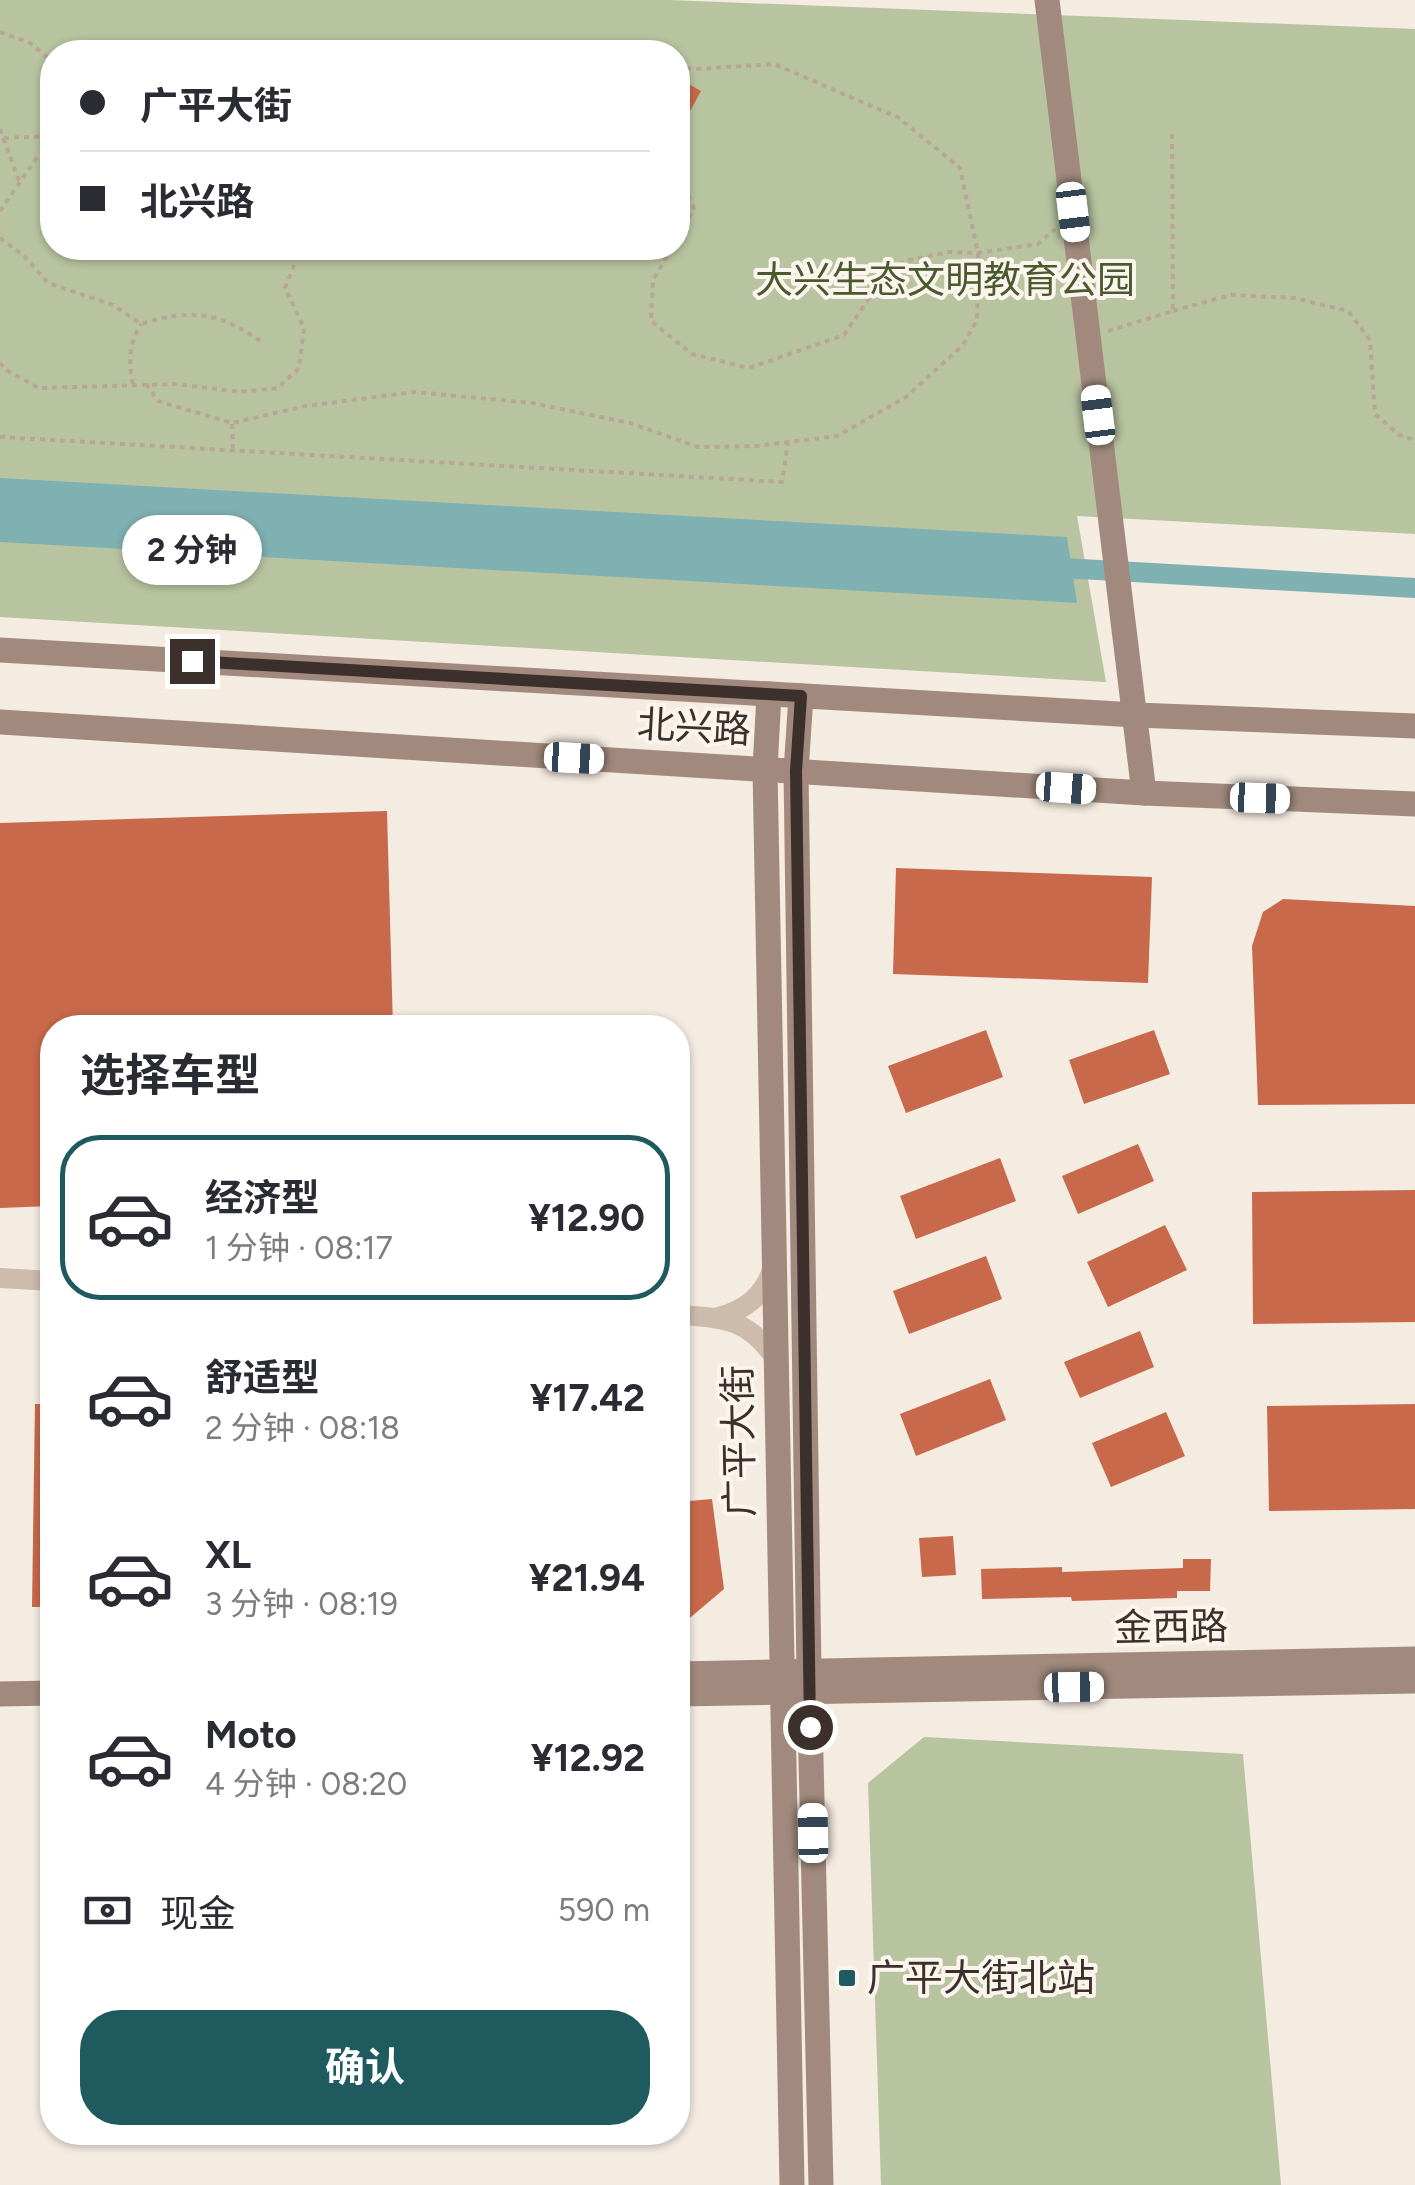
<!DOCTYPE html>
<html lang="zh">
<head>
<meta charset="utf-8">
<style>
	body { margin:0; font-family:Figtree,"Noto Sans SC",sans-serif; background:#f2f2f3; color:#2b2b33; height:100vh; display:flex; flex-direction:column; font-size:38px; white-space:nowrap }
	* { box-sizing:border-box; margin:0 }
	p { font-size:32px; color:#7c7c81 }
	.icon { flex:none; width:55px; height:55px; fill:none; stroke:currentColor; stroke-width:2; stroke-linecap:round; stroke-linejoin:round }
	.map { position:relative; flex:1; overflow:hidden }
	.side { position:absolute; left:40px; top:1015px; width:650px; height:1130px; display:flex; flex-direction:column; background:#fff; border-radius:40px; box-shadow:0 2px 8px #0004 }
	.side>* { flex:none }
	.hud { position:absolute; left:40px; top:40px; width:650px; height:220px; border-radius:40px; box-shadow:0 2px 8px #0004; display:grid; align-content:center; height:220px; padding:0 40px; background:#fff }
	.end { position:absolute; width:45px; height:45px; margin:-22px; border:12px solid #3b302b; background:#fff; box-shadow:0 0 0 5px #fff }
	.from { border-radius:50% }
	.bubble { position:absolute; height:70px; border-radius:35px; background:#fff; box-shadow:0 2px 8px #0004; font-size:32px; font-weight:700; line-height:70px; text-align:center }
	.car { position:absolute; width:30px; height:60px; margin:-30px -15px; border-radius:12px; box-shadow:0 0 8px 2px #0007; background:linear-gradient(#fff 24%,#345 0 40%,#fff 0 76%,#345 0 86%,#fff 0) }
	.hud b { display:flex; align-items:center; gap:35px; height:95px; font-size:38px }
	.hud b+b { border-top:2px solid #e1e1e2 }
	.hud i { width:25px; height:25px; background:#2b2b33 }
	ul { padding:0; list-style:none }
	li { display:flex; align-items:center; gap:30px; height:165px; margin:0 20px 15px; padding:0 20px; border:5px solid transparent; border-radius:40px }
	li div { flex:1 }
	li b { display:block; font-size:38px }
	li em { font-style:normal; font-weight:700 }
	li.current { border-color:#1f5a5e }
	li>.icon { width:90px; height:90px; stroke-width:1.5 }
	h2 { padding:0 40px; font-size:45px; line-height:120px }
	.pay { display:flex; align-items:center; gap:25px; height:110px; padding:0 40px; font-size:38px }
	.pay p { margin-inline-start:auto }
	.action { display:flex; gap:20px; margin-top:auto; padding:20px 40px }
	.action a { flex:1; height:115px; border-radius:40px; background:#1f5a5e; color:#fff; font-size:40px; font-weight:700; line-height:115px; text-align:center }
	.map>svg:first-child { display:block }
	.green { fill:#b8c4a0; fill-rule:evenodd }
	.water { fill:#7fb0b2 }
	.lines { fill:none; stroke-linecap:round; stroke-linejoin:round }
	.canal { stroke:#7fb0b2; stroke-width:20 }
	.building { fill:#c8694b }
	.path { stroke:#b9a596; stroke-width:4; stroke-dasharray:5 5; stroke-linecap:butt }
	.street { stroke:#cdbbac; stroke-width:20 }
	.secondary { stroke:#a18a7d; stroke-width:25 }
	.route { stroke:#3b302b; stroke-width:12 }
	.poi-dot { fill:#1f5a5e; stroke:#fbf5ee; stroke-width:4 }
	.labels { text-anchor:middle; stroke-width:8; stroke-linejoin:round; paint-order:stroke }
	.park-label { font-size:38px; fill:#4a5a2e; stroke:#fbf5ee }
	.street-label { font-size:38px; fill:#3b302b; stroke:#fbf5ee }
	.poi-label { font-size:38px; fill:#3b302b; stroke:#fbf5ee; text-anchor:start }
</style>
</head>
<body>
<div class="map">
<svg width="1415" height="2185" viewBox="0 0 1415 2185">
	<rect width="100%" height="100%" fill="#f4ebe1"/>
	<!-- green -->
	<g class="green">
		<path d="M0 0H670L1415 29V534L1077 516 1106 682 0 617ZM52 52H678V248H52Z"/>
		<polygon points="924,1737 1243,1754 1281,2185 881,2185 868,1783"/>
	</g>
	<!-- water -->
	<polygon class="water" points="0,478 1067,537 1077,603 0,542"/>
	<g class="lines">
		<!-- canal -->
		<polyline class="canal" points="1045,567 1415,588"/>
	</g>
	<!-- building -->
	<g class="building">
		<polygon points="678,78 701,91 689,113 678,107"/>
		<polygon points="387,811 393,1028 52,1028 52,1206 0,1208 0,823"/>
		<polygon points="896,868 1152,877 1148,983 893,974"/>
		<polygon points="1283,899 1415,906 1415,1104 1258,1105 1252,946 1263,912"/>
		<polygon points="986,1030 1003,1077 906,1113 888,1066"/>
		<polygon points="1154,1030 1170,1074 1084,1104 1069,1060"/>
		<polygon points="1138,1144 1154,1181 1078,1214 1062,1176"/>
		<polygon points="1000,1158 1016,1201 916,1239 900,1196"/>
		<polygon points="1415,1190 1415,1322 1253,1324 1252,1192"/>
		<polygon points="1165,1225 1187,1270 1108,1307 1087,1262"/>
		<polygon points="986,1256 1002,1299 909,1334 893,1291"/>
		<polygon points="1140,1331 1154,1367 1080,1398 1064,1362"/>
		<polygon points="990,1379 1006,1420 916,1456 900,1414"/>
		<polygon points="35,1404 52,1404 52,1607 32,1607"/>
		<polygon points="1415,1404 1415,1509 1269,1511 1267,1406"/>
		<polygon points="1166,1412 1185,1456 1111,1487 1092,1443"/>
		<polygon points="712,1499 724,1589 678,1628 678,1502"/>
		<polygon points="953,1536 956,1575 922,1577 919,1538"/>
		<polygon points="1183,1559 1211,1559 1210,1591 1177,1591 1177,1598 1072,1601 1071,1597 982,1599 981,1569 1062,1567 1062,1572 1183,1568"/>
	</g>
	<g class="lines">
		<!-- path -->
		<g class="path">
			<polyline points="0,32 30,43 52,61"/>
			<polyline points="498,52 530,52"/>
			<polyline points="0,129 19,181"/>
			<polyline points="4,138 52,136"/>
			<polyline points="678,167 694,209 678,238"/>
			<polyline points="0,211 36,159 52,146"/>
			<path d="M0 238 25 257 48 283 113 305 141 324C188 309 218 311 260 341"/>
			<polyline points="672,248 653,280 651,321 692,354 749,368 844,335 872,294 904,261 949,252 978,253 1038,244 1055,229"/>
			<polyline points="1173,311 1231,295 1295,298 1348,311 1370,340 1375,414 1399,435 1415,440"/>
			<polyline points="1108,331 1173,311 1172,134"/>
			<polyline points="0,363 6,370 39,388 176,384 240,392 278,388 299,368 304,328 285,288 301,248"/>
			<path d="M133 384C128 361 129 345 141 324"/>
			<polyline points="146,384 158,401 232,423 306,406 414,392 532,403 630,423 698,447 757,446 837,436 906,397 963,345 977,320 978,253 960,168 899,118 774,64 697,69 678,67"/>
			<polyline points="232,424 233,449"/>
			<polyline points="0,437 782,482 788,442"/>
		</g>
		<!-- street -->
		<g class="street">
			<polyline points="0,1278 52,1281"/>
			<path d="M678 1315C724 1318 747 1318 775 1358"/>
			<path d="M718 1317C745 1311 766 1294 773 1266"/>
		</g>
		<!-- secondary -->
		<g class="secondary">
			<polyline points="1047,0 1144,793"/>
			<polyline points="0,650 1136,715 1415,726"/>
			<polyline points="769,694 765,769 792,2185"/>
			<polyline points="801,696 796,771 809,1673 821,2185"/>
			<polyline points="0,722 1144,793 1415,804"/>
			<polyline points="678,1674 1415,1659"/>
			<polyline points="0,1694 52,1693"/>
			<polyline points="678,1694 1415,1681"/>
		</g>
	</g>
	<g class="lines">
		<!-- route -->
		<polyline class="route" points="192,661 801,696 796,771 810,1727"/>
	</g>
	<!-- markers -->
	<rect class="poi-dot" x="837" y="1968" width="20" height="20" rx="5"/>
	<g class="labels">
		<!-- park labels -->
		<g class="park-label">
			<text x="945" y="293">大兴生态文明教育公园</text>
		</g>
		<!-- street labels -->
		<g class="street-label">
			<text transform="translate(694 727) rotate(3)" y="13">北兴路</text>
			<text transform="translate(739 1441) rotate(-91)" y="13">广平大街</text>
			<text transform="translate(1171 1627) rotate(-1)" y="13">金西路</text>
		</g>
		<!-- poi labels -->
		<g class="poi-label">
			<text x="867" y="1991">广平大街北站</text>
		</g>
	</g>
</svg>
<i class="end from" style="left:810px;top:1727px"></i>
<i class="end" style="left:192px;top:661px"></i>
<div class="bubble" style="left:122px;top:515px;width:140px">2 分钟</div>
<i class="car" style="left:1073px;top:212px;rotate:173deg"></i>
<i class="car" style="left:1098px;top:415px;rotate:353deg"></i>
<i class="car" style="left:574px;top:758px;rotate:93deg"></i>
<i class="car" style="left:1066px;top:788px;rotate:94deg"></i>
<i class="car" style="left:1260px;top:798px;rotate:92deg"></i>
<i class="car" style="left:1074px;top:1687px;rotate:89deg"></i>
<i class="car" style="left:813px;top:1833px;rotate:359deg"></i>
<div class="hud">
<b><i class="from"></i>广平大街</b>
<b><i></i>北兴路</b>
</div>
<section class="side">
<h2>选择车型</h2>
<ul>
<li class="current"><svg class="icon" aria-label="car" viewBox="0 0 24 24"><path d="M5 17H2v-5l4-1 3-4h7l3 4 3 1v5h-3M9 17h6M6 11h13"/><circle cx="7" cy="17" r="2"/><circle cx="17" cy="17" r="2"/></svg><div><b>经济型</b><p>1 分钟 · 08:17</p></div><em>¥12.90</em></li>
<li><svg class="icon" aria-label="car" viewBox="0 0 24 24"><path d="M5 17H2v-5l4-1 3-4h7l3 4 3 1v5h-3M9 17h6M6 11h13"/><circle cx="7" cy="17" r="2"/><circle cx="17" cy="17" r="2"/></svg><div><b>舒适型</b><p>2 分钟 · 08:18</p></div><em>¥17.42</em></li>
<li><svg class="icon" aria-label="car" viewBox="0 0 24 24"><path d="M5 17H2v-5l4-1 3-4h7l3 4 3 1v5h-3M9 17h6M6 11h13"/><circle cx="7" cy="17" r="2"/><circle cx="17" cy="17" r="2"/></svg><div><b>XL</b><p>3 分钟 · 08:19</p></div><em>¥21.94</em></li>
<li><svg class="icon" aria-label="car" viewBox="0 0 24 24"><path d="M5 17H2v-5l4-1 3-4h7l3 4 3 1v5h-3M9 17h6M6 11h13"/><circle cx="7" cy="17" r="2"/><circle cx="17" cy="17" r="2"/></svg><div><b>Moto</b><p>4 分钟 · 08:20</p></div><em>¥12.92</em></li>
</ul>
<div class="pay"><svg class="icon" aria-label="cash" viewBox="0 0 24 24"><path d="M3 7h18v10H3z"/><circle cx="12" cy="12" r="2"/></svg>现金<p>590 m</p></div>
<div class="action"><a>确认</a></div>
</section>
</div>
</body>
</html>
